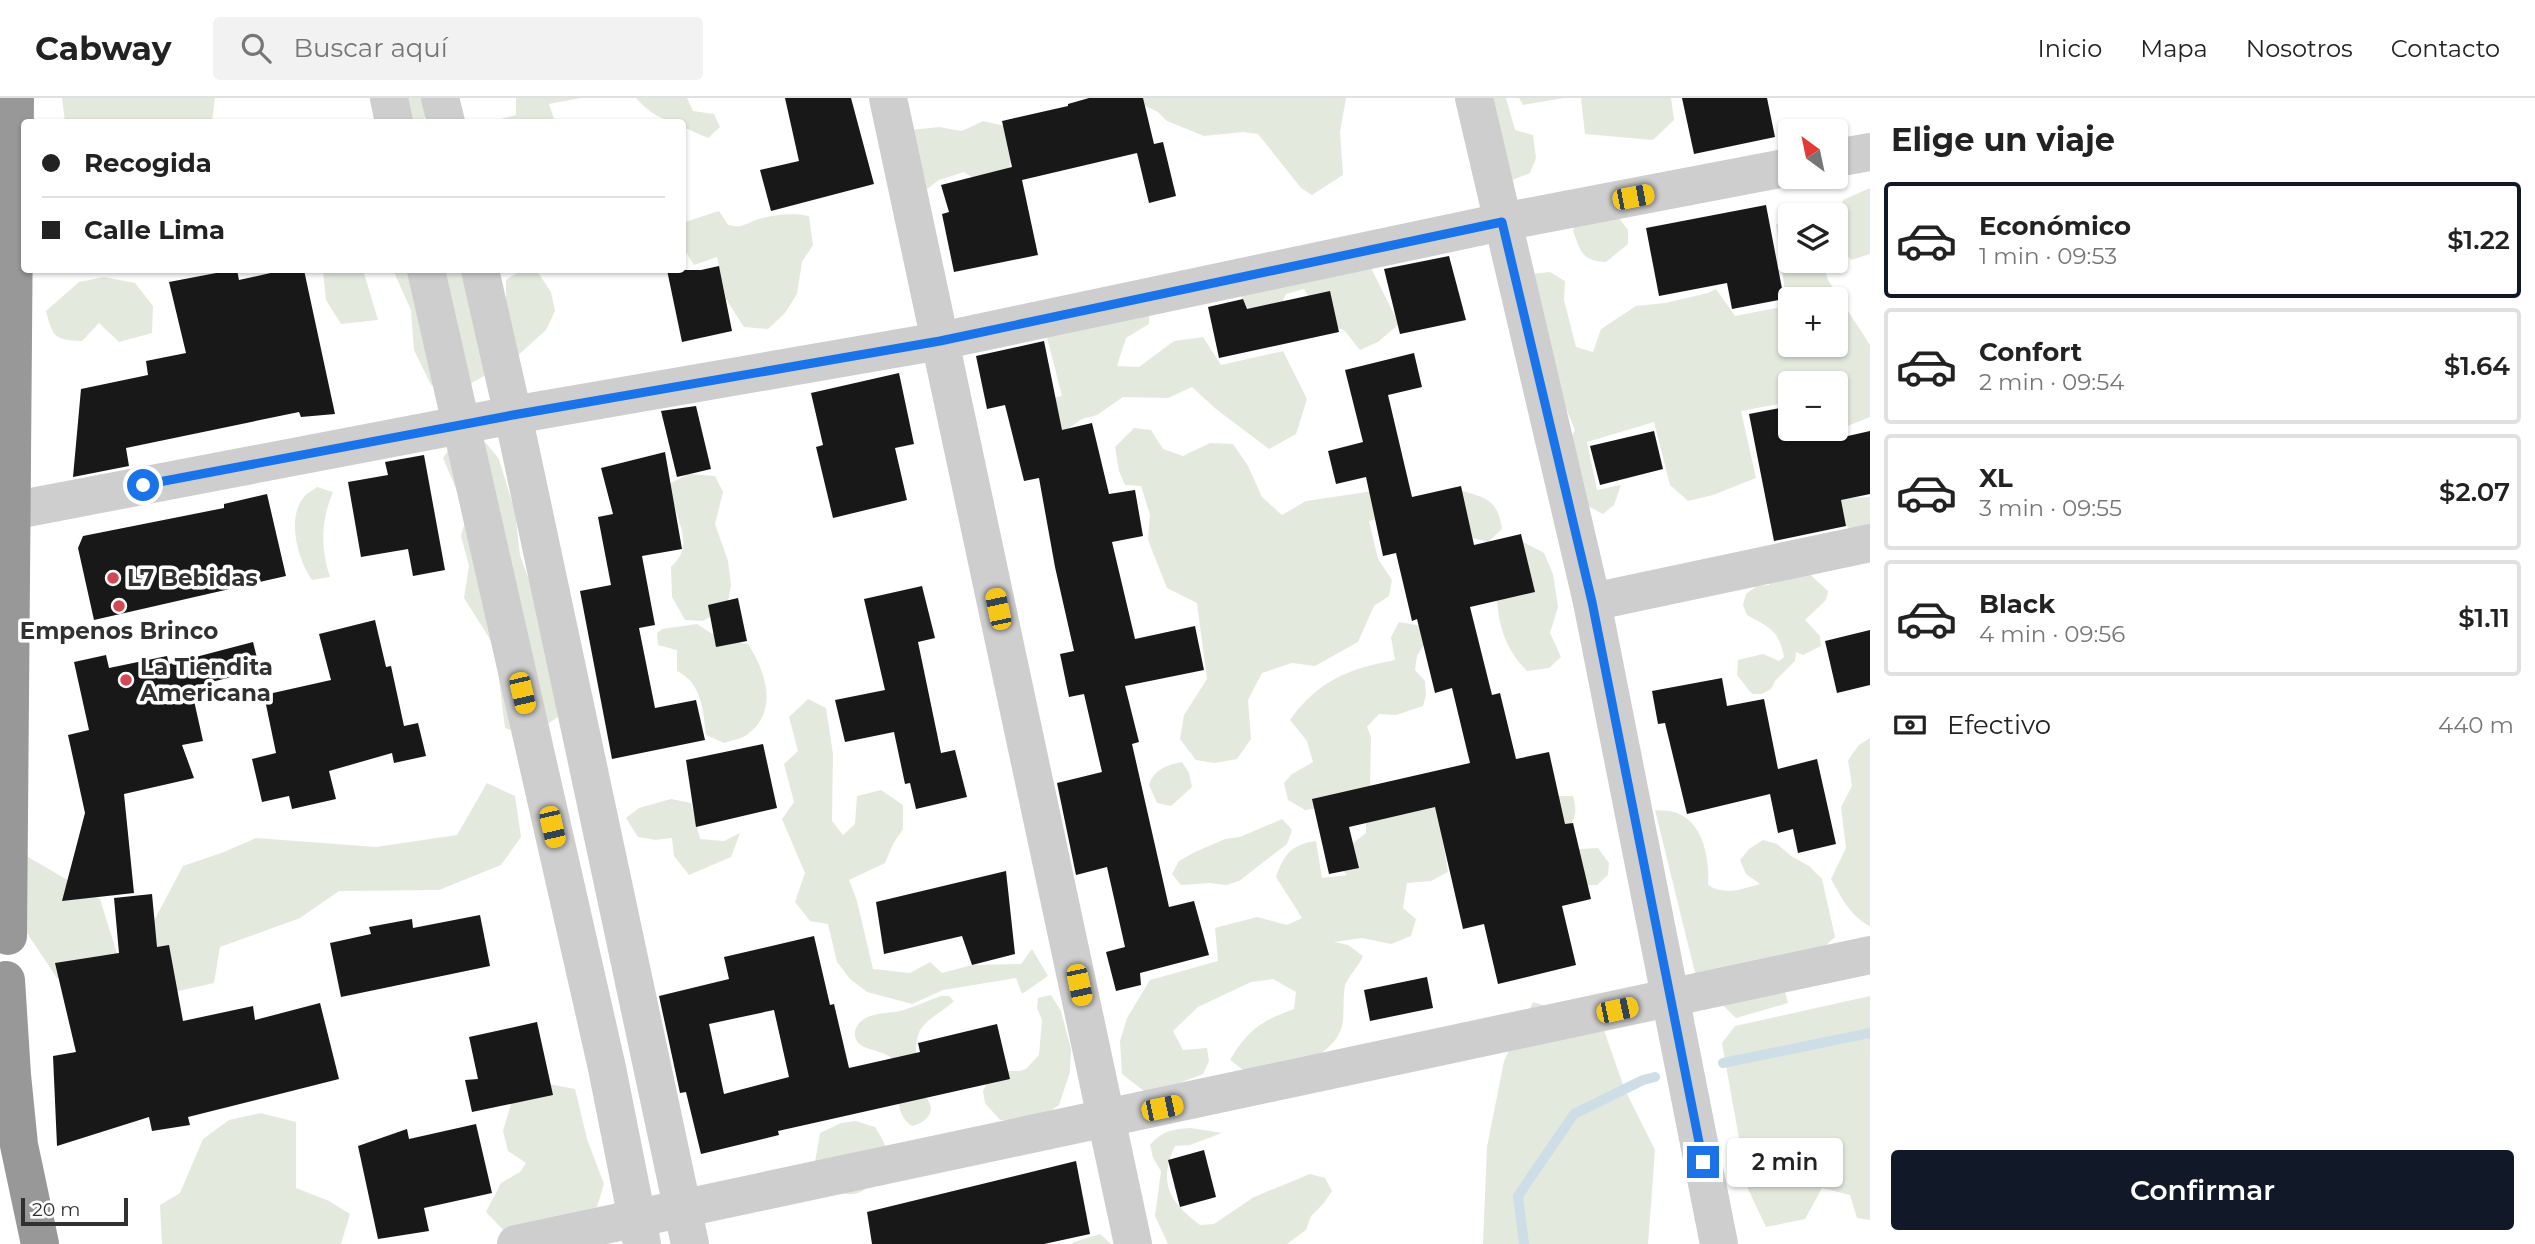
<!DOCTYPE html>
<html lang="es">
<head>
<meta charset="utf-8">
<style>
	body { margin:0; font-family:Montserrat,sans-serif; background:#f2f2f2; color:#222; height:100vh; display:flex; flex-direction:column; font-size:26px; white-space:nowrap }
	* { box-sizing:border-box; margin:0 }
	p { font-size:23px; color:#767676 }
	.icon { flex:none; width:38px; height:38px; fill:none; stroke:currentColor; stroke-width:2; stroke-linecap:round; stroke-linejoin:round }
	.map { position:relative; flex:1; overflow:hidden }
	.sheet { display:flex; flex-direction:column; background:#fff; width:665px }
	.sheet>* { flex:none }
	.guide { position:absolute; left:21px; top:21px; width:665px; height:154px; border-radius:7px; box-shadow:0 2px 5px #0004; display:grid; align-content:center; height:154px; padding:0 21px; background:#fff }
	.needle { width:46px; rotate:327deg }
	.fabs { position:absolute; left:1778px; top:21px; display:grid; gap:14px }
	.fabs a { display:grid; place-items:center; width:70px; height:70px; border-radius:7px; background:#fff; box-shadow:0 2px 5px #0004; font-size:35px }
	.scale { position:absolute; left:21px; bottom:18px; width:107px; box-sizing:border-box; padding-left:7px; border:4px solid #313131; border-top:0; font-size:19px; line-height:24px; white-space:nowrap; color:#313131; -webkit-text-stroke:5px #fff; paint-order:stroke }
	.end { position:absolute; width:32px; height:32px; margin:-16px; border:9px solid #1a73e8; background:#fff; box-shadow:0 0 0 4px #fff }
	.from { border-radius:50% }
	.bubble { position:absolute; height:49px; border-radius:7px; background:#fff; box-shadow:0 2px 5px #0004; font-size:23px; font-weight:600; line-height:49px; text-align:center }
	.car { position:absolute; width:21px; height:42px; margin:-21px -10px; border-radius:9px; box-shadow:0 0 5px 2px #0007; background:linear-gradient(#f5c518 24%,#345 0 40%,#f5c518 0 76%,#345 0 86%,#f5c518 0) }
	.guide b { display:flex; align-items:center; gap:24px; height:66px; font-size:26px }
	.guide b+b { border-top:2px solid #e0e0e0 }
	.guide i { width:18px; height:18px; background:#222 }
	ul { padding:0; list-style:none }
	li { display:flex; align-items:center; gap:21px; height:116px; margin:0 14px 10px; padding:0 7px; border:4px solid #e0e0e0; border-radius:7px }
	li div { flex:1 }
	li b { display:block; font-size:26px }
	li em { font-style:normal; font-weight:600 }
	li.active { border-color:#111827 }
	li>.icon { width:63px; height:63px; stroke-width:1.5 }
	h2 { padding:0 21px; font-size:32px; line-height:84px }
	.pay { display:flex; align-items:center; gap:18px; height:77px; padding:0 21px; font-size:26px }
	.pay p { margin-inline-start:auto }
	.primary-button { display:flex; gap:14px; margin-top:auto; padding:14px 21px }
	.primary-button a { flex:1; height:80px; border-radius:7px; background:#111827; color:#fff; font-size:28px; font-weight:600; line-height:80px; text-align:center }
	header { display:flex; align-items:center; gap:42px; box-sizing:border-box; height:98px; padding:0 35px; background:#fff; border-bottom:2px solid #e0e0e0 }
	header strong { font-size:33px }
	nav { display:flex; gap:38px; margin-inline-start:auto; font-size:24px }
	.search { width:490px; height:63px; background:#f2f2f2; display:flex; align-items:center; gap:18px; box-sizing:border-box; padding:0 24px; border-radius:7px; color:#767676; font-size:26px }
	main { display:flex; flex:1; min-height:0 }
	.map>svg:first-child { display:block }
	.green { fill:#e4e9de; fill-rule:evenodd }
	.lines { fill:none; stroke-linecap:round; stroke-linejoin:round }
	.stream { stroke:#cddee7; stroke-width:10 }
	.building { fill:#181818; fill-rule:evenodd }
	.street { stroke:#cecece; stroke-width:38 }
	.highway { stroke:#989898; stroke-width:38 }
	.route { stroke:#1a73e8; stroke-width:9 }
	.poi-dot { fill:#d24955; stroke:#fff; stroke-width:2.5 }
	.labels { text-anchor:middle; stroke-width:7; stroke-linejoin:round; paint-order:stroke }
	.poi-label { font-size:23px; font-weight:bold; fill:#313131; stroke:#fff; text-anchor:start }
</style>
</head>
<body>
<header>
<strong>Cabway</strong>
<div class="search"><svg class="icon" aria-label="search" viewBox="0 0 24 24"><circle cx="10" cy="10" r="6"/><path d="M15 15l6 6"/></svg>Buscar aquí</div>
<nav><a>Inicio</a><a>Mapa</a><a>Nosotros</a><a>Contacto</a></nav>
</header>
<main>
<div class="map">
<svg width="1870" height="1146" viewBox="0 0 1870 1146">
	<rect width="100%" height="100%" fill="#fff"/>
	<!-- green -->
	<g class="green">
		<polygon points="62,0 215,0 212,24 65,24"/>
		<polygon points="371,0 430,0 428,14 422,24 384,24"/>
		<polygon points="516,0 581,0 549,6 555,24 490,24 516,17"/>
		<path d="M636 0H687L693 13 714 16 720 29 708 40 683 29 682 24C662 24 649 14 636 0Z"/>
		<polygon points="1136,0 1346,0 1340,34 1343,77 1312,97 1301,90 1258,36 1243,34 1204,38 1167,23 1158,14 1139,5"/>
		<polygon points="1476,0 1506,0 1515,32 1533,37 1536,60 1530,75 1505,85"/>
		<polygon points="1519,0 1564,0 1523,7"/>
		<polygon points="1581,0 1671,0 1674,22 1653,42 1585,36"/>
		<polygon points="983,23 1009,29 1016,49 1006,78 984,87 964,74 939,82 927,91 911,32 939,29 962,33"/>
		<path d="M1870 90V156L1851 162C1833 143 1836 125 1843 102Z"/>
		<path d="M719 113 728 127C744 131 745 125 759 121 776 116 793 115 809 118L813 147 802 164 797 196 785 215 768 231 744 229 726 201 717 159 694 167C684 152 678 142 685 124Z"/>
		<path d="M1619 120 1628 132V146L1606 164C1582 163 1581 154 1573 133L1577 123Z"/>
		<path d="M1790 124V163H1822L1828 182 1870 247V319L1835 333 1836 285H1790V304L1741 313 1756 380 1713 397 1688 403 1670 387 1654 324 1587 344 1597 392 1621 387 1614 407 1603 416 1582 405 1564 353 1575 332 1562 301 1530 176 1550 174 1565 183 1564 202 1576 249 1593 254 1601 231 1636 208 1665 205 1708 195 1716 191 1735 218 1787 208 1776 126ZM1790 201H1836V247H1790Z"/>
		<polygon points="1363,154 1399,226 1378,244 1360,252 1344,232 1325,227 1304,191 1286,196 1279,212 1244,211 1238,170"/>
		<polygon points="323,172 363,172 378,222 341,226 326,202"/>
		<path d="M393 172H482L506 207V182C517 175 523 170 537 173L551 194 555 213 546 232 515 260 458 293 442 294 431 287 414 252 411 212Z"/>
		<path d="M104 179 135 185 153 208 152 235 119 244 99 225 82 243C54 242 53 239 46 213L79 184Z"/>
		<polygon points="1150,208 1149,226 1126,240 1117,268 1139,269 1174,243 1203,239 1221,267 1283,253 1307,301 1296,336 1269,351 1216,311 1192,289 1168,300 1123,299 1097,317 1082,321 1059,337 1023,306 1062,298 1044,228"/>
		<polygon points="1134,330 1151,332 1163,351 1183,358 1210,345 1233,346 1248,368 1262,399 1282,417 1306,403 1394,390 1396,417 1369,423 1378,461 1392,482 1389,498 1374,508 1358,544 1315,568 1292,565 1262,575 1248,602 1251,641 1237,661 1214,665 1196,662 1180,641 1184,617 1207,581 1197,505 1167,490 1148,442 1150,417 1141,388 1125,387 1119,373 1115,349"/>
		<polygon points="486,345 499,361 515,414 520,457 531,488 559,618 530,639 505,630 495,549 464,500 469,468 461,438 467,417 443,360 451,348"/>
		<path d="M689 376 715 378 723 394 715 426 728 463 731 487 727 509 703 523 685 522 672 499 671 469C693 449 680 430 674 406L660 403 665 388Z"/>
		<path d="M317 389 333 394C321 423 320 449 330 479L312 482C298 462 286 420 304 399 307 395 313 392 317 389Z"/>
		<path d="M1462 393C1488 400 1498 403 1502 431L1488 444 1454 435 1446 407Z"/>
		<polygon points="1870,399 1870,436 1856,440 1848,429 1840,425 1832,406 1846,400"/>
		<path d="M1523 444 1544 455 1553 476 1558 509 1550 535 1561 559 1549 570 1527 573C1493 540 1495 496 1498 452Z"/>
		<path d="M1803 470 1828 493 1826 502 1805 522 1820 538 1821 548 1803 557 1796 554 1795 563 1775 583 1771 591 1762 596H1752L1737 577 1738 562 1763 556 1779 563 1784 559C1779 532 1770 530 1747 517L1743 507 1746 496 1757 488 1769 487 1777 476Z"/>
		<path d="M1399 524 1422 528 1427 542 1417 558 1415 572 1425 583 1426 597 1423 608 1396 617 1379 616 1367 629 1371 639 1370 692 1347 706 1305 712 1288 702 1284 685 1292 676 1313 664 1307 643 1290 622C1319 582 1348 571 1395 562L1391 539Z"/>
		<path d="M697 526 720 541 748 546C765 572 779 612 749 635 743 641 732 642 724 645L706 637C703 612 702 585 677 573V552L658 547 657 535 662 531Z"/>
		<polygon points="808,601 826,610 833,656 832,723 843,737 855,726 857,698 881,692 903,707 903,731 893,746 885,765 849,782 857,803 873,871 910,875 930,864 942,875 972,867 1021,866 1032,851 1048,878 1022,896 1016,880 943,892 912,906 867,894 850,881 837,864 828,826 810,823 795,804 805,775 782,721 794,704 784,666 798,653 789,619"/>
		<path d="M1870 640V828C1851 819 1841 799 1831 781L1846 750 1841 709 1852 688 1848 662 1859 647Z"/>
		<path d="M1182 664 1189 675 1192 689 1171 708 1157 705 1149 687C1154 671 1167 667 1182 664Z"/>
		<polygon points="487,685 515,698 521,739 501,767 439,792 339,793 300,820 220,849 214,885 169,895 83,887 57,880 25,832 23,756 100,801 118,859 147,836 183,768 224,754 256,740 376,749 457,737"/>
		<path d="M1435 697 1448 774 1431 783 1407 785 1403 810 1416 821 1411 838 1391 846 1362 840 1334 844 1348 847 1363 858C1359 868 1351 875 1346 885 1342 894 1345 916 1342 928 1332 964 1283 969 1252 979L1230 962C1247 933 1262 922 1294 911L1296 894 1273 881 1251 884 1198 909 1173 933 1183 952 1207 950 1209 963 1203 976 1166 990 1144 993 1122 976 1120 943 1127 920 1150 882 1218 863 1215 830 1257 819 1287 827 1302 820 1276 779C1283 758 1291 746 1316 743L1322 780 1347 777 1338 767 1344 752 1366 735V710Z"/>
		<path d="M1553 698H1573C1577 713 1577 720 1565 732Z"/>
		<polygon points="671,701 691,705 700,741 724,743 740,735 731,759 689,777 674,758 672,740 655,742 638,739 626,720 639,710"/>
		<path d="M1655 712C1661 713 1671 712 1677 715 1704 725 1710 763 1708 787 1725 798 1742 791 1760 786L1746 776 1740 762 1749 751 1763 742 1777 746 1791 758 1809 768 1822 781 1835 839 1822 851 1780 875 1788 905 1736 920 1703 888 1695 875Z"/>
		<polygon points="1282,721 1292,732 1287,746 1239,783 1226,787 1209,785 1181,787 1172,776 1179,763 1195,754 1225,741 1240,739"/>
		<polygon points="1598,750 1609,765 1608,777 1597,787 1577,787 1579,751"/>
		<polygon points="1051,897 1061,913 1071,951 1070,974 1059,1007 1045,1017 1022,1023 1000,1022 985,1005 983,993 990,979 1003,973 1019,973 1026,971 1039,957 1042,922 1037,910 1038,900"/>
		<path d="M941 898H949L954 903C944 913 922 923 918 937 913 956 918 978 925 996 927 1002 931 1005 931 1011 930 1021 920 1026 912 1028 892 1015 900 989 896 968 892 947 853 958 855 934 856 928 859 924 864 921 874 915 889 915 900 913 911 910 930 902 941 898Z"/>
		<polygon points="1870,898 1870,1122 1857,1120 1850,1097 1822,1090 1805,1121 1766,1129 1748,1091 1722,945 1735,928"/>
		<polygon points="1533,904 1601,924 1625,992 1655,1052 1648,1146 1483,1146 1487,1049 1504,963"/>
		<polygon points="533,983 575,991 587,1041 604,1086 597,1109 510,1139 486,1114 501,1085 520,1074 526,1065 508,1053 503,1033 514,996"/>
		<polygon points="261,1015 296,1024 296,1090 329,1103 350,1116 341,1146 162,1146 160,1107 180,1095 203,1041 229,1022"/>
		<path d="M855 1023 875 1029C878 1035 884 1042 885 1048 887 1072 865 1107 838 1093 830 1089 821 1077 814 1070L820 1035 841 1025Z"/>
		<path d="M1191 1030 1222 1035 1190 1047 1175 1048C1158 1084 1169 1104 1200 1127L1214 1126 1254 1099 1310 1076 1325 1080 1332 1093 1324 1105 1311 1118 1306 1132 1287 1146H1168L1155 1118 1161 1073 1153 1060 1150 1047C1162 1033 1173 1031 1191 1030Z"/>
		<polygon points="1100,1136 1111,1146 1072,1146 1074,1144"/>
	</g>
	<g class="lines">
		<!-- stream -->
		<g class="stream">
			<polyline points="1723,965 1870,935"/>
			<polyline points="1524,1146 1518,1098 1574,1016 1643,982 1655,979"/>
		</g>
	</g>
	<!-- building -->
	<g class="building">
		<polygon points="785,0 851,0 874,86 771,113 760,72 799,63"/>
		<polygon points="1089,0 1143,0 1154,46 1163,44 1176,98 1149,105 1137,55 1022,82 1038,157 954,174 942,116 949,114 941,87 1012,69 1002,23 1068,8 1068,6"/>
		<polygon points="1682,0 1767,0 1775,39 1694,56"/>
		<polygon points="1766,107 1784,201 1732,211 1727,185 1659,198 1646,130"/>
		<polygon points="1449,158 1466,222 1400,236 1384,171"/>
		<polygon points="719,168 732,233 682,244 667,172 701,172"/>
		<polygon points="232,172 237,172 239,182 284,172 304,172 335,316 301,319 299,314 126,350 129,368 73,379 81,291 148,277 146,263 186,255 169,184"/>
		<polygon points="1330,193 1339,234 1219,260 1208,209 1243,201 1247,211"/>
		<polygon points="1044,243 1062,332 1092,325 1109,396 1135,392 1143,438 1112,444 1135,541 1195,528 1204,572 1125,588 1139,644 1132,646 1169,809 1194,803 1209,857 1140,875 1141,887 1116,893 1106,854 1125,849 1107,769 1076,777 1057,685 1102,674 1084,596 1069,599 1060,556 1074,553 1055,469 1039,380 1024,383 1005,307 987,311 976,258"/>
		<polygon points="1414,255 1422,289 1388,297 1412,399 1461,388 1474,447 1521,436 1535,494 1470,509 1492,597 1500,595 1516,661 1549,654 1565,726 1573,725 1591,801 1562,808 1576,867 1498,886 1484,826 1463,831 1435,709 1349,729 1359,770 1329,776 1312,701 1470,665 1452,590 1435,595 1417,521 1412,523 1396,455 1383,458 1366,379 1336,386 1328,353 1363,344 1345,272"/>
		<polygon points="899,275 914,346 895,350 907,402 833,420 816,349 823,347 811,295"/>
		<polygon points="696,308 711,371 677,379 661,313"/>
		<polygon points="1790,308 1790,331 1827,331 1830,342 1870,333 1870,396 1841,402 1846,428 1774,443 1749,316"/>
		<polygon points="1654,333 1663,371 1600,387 1590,348"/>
		<polygon points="665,354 682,451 642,458 655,527 639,530 655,610 696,602 705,642 612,661 580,493 611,487 598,419 613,416 601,370"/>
		<polygon points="424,357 445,472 413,478 408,451 361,459 348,384 388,377 385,364"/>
		<polygon points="267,396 286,478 94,522 78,450 83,438 224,410 224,406"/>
		<polygon points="922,488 935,540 918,544 941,655 955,652 967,699 916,711 910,685 905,686 894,634 845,644 835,602 885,592 864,501"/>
		<polygon points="738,500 747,543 716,549 708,507"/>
		<polygon points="375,522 386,569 391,568 404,628 418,625 426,658 394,665 392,655 329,673 336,701 292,711 289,698 262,704 252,661 276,655 264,597 331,582 319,536"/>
		<polygon points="1870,532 1870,587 1837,595 1825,543"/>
		<polygon points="253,544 260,572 191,589 203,643 182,647 194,680 124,696 134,795 62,803 85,715 68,637 89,632 74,564 106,557 109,570 167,558 169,566"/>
		<polygon points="1722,580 1727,608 1764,601 1778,671 1817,661 1836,746 1798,755 1793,731 1778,735 1770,696 1687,716 1665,625 1658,626 1652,593"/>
		<polygon points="763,646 777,710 696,729 686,662"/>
		<polygon points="1006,773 1015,856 972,867 962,838 884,856 876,804"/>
		<polygon points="152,796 157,849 169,847 183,923 253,908 255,922 320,905 339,981 188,1019 190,1027 152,1033 149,1019 57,1048 53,958 76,954 55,865 119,855 114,800"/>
		<polygon points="480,817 490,868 341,899 330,845 371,836 369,829 412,821 413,830"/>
		<path d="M814 838 830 907 834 906 849 970 920 954 918 945 997 926 1010 981 778 1033 779 1037 701 1056 686 994 680 995 659 898 729 881 724 859ZM774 912 789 979 724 996 709 926Z"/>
		<polygon points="1427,879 1433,910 1370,923 1364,892"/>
		<polygon points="537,924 553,997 472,1014 465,982 478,981 469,939"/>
		<polygon points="476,1026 492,1095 424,1110 429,1133 378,1141 358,1048 407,1031 409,1041"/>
		<polygon points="1204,1052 1216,1099 1180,1109 1168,1062"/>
		<polygon points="1076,1063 1090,1136 1044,1146 872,1146 867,1114"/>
	</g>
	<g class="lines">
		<!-- street -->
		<g class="street">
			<polyline points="389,0 394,24"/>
			<polyline points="440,0 446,24"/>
			<polyline points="888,0 1133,1146"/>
			<polyline points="1474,0 1592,504 1719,1146"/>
			<polyline points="1836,60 1870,54"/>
			<polyline points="426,172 607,970 642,1146"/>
			<polyline points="480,172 513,317 690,1146"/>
			<polyline points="11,413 513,317 940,243 1502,124 1790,69"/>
			<polyline points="1592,504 1870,445"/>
			<polyline points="516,1146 1870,857"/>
		</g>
		<!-- highway -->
		<g class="highway">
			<polyline points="8,838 15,0"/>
			<polyline points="6,882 12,977 19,1047 40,1146"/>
		</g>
	</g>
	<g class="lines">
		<!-- route -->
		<polyline class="route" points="143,387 513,317 940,243 1502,124 1592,504 1703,1064"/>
	</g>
	<!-- markers -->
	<g class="poi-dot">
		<circle cx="113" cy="480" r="7"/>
		<circle cx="119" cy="508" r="7"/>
		<circle cx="126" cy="582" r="7"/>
	</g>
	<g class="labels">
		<!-- poi labels -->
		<g class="poi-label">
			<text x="127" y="488">L7 Bebidas</text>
			<text x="119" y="541" text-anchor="middle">Empenos Brinco</text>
			<text x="140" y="577">La Tiendita<tspan x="140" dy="26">Americana</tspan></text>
		</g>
	</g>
</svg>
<div class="fabs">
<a><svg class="needle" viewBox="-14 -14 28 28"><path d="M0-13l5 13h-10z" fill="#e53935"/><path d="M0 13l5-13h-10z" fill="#767676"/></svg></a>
<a><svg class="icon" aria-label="layers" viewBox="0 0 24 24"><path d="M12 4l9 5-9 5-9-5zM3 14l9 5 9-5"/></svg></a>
<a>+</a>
<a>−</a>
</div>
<div class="scale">20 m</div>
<i class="end from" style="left:143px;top:387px"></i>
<i class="end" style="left:1703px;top:1064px"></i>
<div class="bubble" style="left:1727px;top:1040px;width:116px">2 min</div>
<i class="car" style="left:1633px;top:99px;rotate:79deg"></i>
<i class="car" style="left:998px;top:511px;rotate:348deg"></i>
<i class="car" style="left:522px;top:595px;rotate:167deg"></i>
<i class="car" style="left:552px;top:729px;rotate:167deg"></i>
<i class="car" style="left:1079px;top:887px;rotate:168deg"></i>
<i class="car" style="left:1617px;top:912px;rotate:78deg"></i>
<i class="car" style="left:1162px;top:1010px;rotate:78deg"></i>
<div class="guide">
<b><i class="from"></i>Recogida</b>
<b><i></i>Calle Lima</b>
</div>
</div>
<section class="sheet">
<h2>Elige un viaje</h2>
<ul>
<li class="active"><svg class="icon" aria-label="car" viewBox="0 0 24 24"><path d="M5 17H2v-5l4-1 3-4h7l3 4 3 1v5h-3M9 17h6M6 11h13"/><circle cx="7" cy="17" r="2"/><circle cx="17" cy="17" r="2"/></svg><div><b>Económico</b><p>1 min · 09:53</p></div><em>$1.22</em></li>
<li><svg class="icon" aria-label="car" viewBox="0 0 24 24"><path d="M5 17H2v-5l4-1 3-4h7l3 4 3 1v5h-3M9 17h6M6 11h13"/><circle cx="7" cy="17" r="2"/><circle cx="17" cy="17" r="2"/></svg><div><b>Confort</b><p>2 min · 09:54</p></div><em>$1.64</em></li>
<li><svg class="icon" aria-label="car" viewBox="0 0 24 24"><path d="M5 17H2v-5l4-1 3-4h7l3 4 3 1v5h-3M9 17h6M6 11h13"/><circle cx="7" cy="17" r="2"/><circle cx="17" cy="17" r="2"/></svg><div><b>XL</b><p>3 min · 09:55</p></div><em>$2.07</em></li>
<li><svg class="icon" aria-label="car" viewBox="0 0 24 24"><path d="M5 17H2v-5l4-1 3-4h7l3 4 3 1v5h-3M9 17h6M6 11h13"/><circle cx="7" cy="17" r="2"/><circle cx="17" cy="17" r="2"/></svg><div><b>Black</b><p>4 min · 09:56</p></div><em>$1.11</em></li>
</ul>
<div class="pay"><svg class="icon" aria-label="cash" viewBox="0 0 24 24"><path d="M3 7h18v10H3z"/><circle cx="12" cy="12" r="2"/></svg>Efectivo<p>440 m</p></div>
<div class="primary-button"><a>Confirmar</a></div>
</section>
</main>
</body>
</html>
